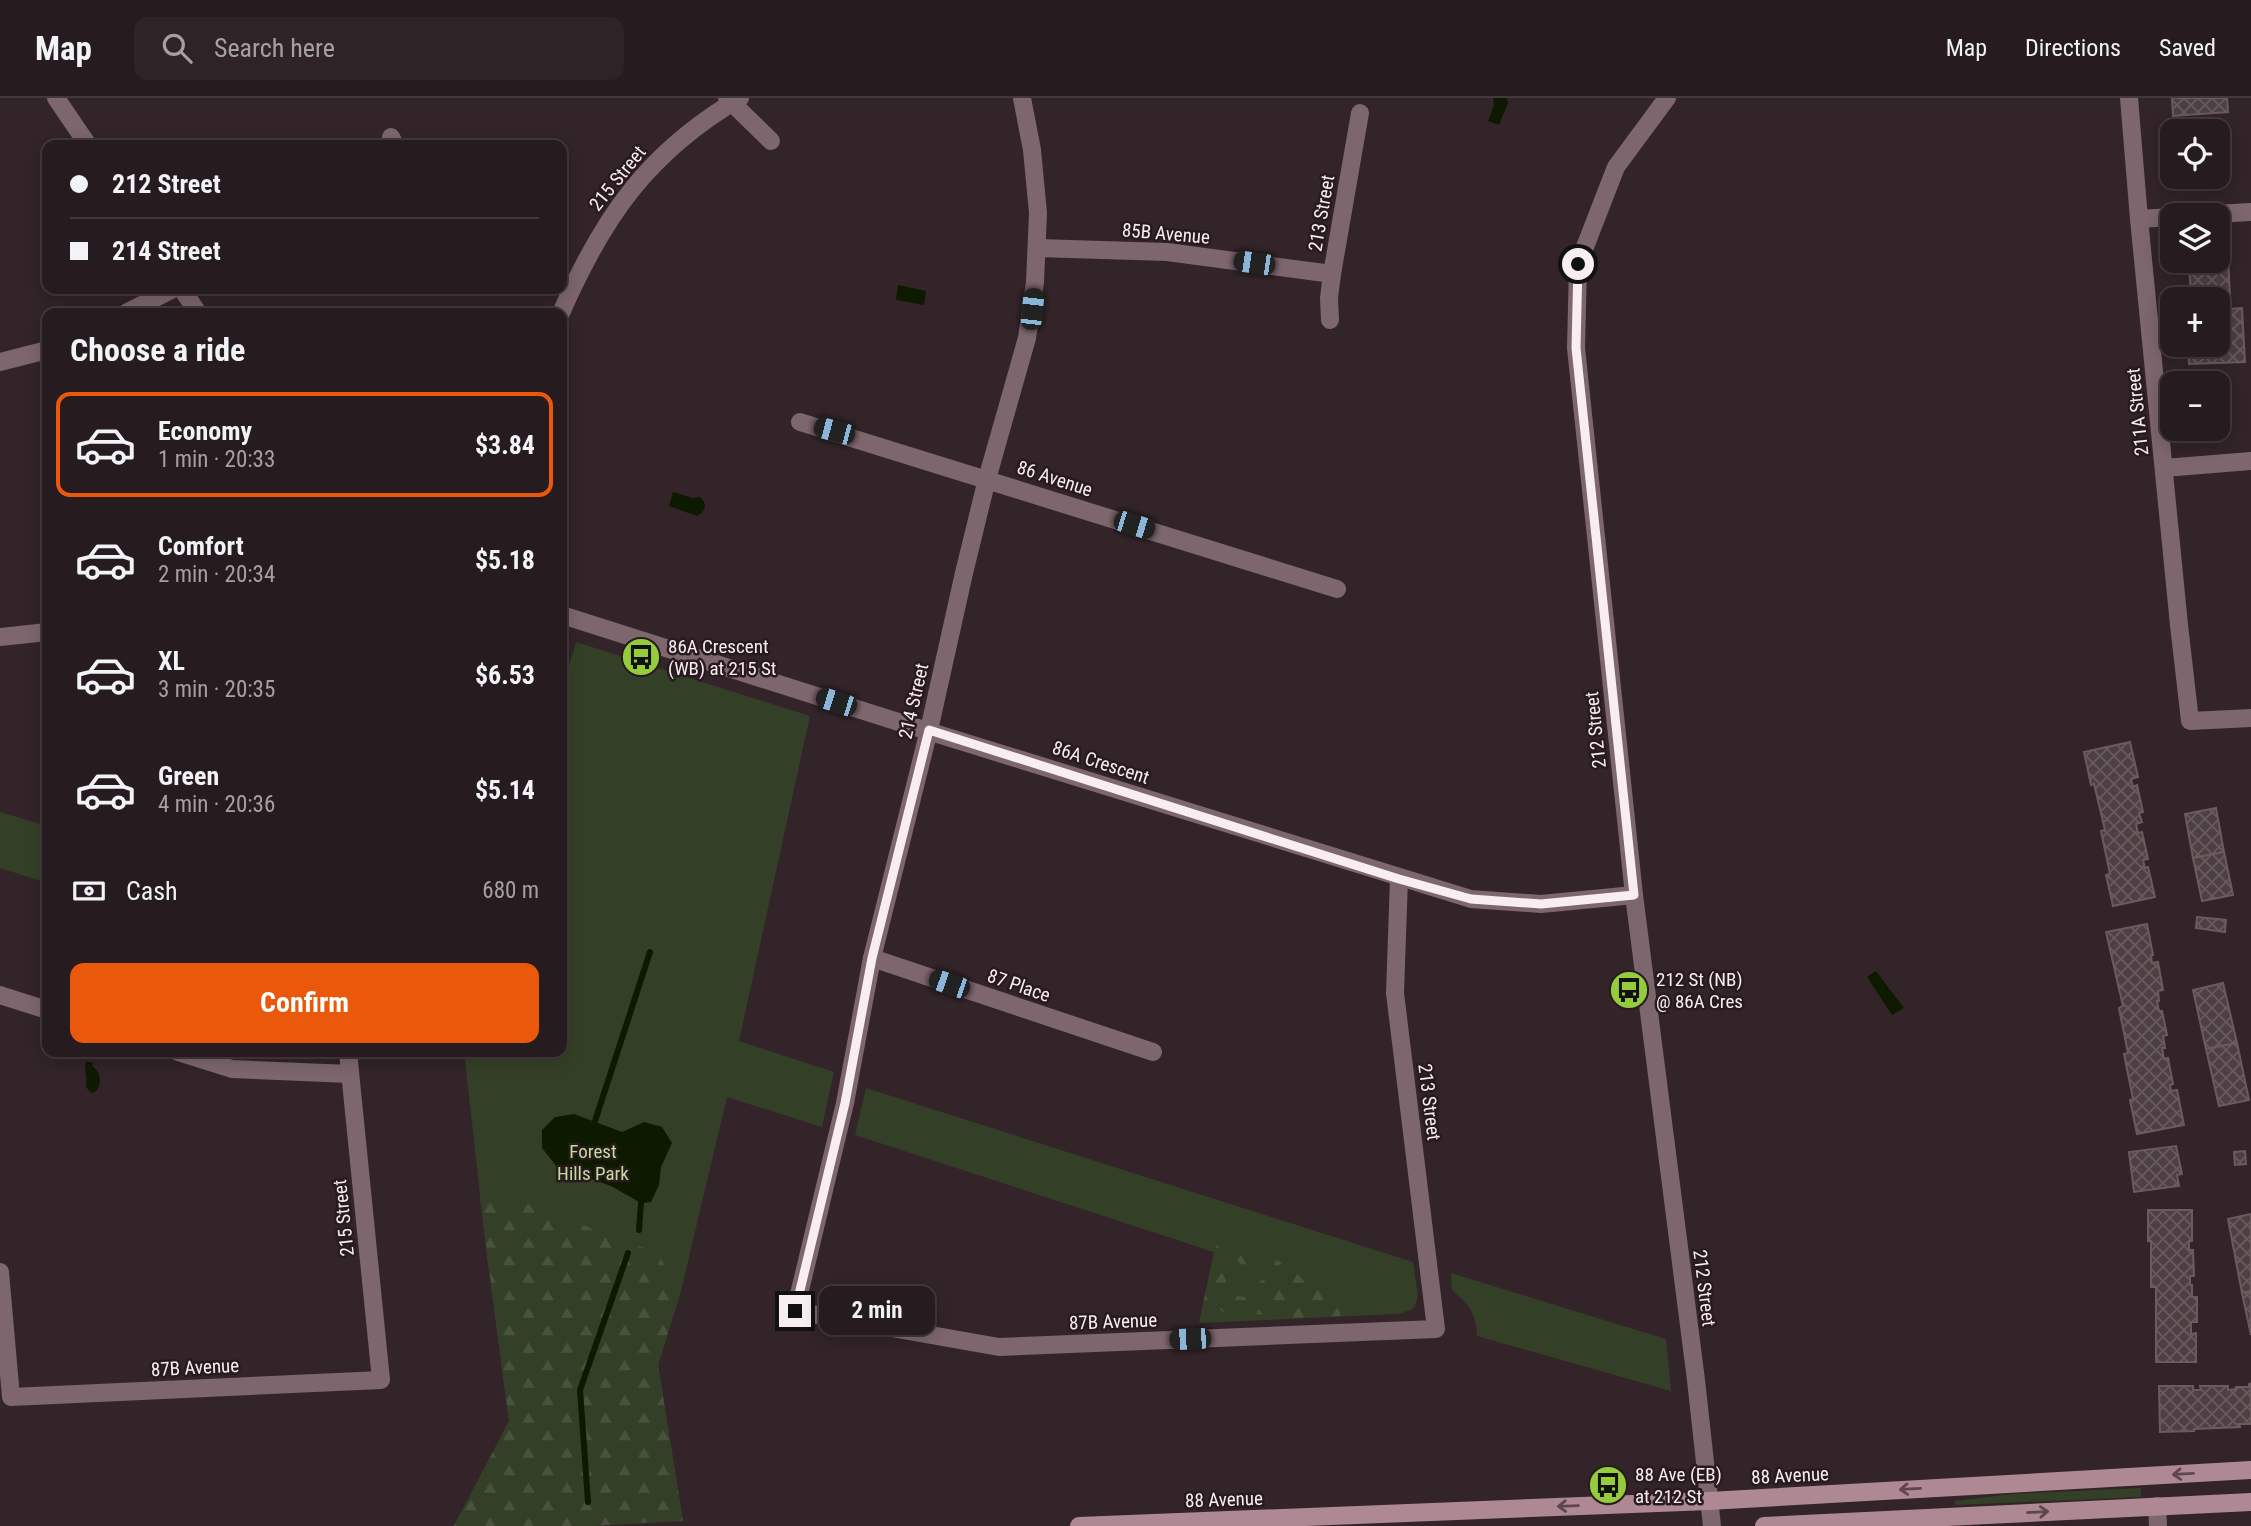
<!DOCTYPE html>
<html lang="en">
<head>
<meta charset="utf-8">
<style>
	body { margin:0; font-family:"Roboto Condensed",sans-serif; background:#2e2427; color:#f1f3f6; height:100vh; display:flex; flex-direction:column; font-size:26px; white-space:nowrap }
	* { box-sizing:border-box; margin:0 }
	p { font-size:23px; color:#a4a1a4 }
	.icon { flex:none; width:38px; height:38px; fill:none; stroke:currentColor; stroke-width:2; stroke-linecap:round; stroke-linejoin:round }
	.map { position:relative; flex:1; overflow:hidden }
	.side { position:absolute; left:42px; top:210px; width:525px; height:749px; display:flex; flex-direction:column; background:#261b1e; border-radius:14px; box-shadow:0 4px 18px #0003,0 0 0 2px #42393c }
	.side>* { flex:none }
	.guide { position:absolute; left:42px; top:42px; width:525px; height:154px; border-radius:14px; box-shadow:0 4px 18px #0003,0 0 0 2px #42393c; display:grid; align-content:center; height:154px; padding:0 28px; background:#261b1e }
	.fabs { position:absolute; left:2160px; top:21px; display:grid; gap:14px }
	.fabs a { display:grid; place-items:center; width:70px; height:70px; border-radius:14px; background:#261b1e; box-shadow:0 4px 18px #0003,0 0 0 2px #42393c; font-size:35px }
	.end { position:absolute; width:32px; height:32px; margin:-16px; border:9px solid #f8eef1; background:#111; box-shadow:0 0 0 4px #111 }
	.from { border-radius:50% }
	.bubble { position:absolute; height:49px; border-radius:14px; background:#261b1e; box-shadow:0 4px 18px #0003,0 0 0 2px #42393c; font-size:23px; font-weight:700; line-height:49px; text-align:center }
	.car { position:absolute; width:21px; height:42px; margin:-21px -10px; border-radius:9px; box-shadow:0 0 5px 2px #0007; background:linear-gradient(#222 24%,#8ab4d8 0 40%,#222 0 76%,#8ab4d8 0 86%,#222 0) }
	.guide b { display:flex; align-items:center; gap:24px; height:66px; font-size:26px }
	.guide b+b { border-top:2px solid #42393c }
	.guide i { width:18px; height:18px; background:#f1f3f6 }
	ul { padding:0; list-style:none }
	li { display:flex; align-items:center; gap:21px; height:105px; margin:0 14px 10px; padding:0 14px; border:4px solid transparent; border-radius:14px }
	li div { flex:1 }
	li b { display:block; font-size:26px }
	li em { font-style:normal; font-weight:700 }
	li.current { border-color:#ea580c }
	li>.icon { width:63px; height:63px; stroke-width:1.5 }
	h2 { padding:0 28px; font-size:32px; line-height:84px }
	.pay { display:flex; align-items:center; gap:18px; height:77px; padding:0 28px; font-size:26px }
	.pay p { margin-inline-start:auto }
	.primary-button { display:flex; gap:14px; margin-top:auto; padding:14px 28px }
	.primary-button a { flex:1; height:80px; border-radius:14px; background:#ea580c; color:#fff; font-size:28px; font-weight:700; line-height:80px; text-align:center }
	header { display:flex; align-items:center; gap:42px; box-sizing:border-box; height:98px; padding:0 35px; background:#261b1e; border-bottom:2px solid #42393c }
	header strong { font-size:33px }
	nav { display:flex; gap:38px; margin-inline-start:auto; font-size:24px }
	.search { width:490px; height:63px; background:#2e2427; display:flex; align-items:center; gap:18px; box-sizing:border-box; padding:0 24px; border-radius:14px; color:#a4a1a4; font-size:26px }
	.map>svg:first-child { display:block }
	.green { fill:#343f27 }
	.forest { fill:url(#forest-firs) }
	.water { fill:#0e1a00 }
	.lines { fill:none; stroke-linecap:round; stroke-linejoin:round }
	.stream { stroke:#0e1a00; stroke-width:6 }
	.building { fill:url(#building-cross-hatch); stroke:#6b5b5f; stroke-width:2; fill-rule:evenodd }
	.minor { stroke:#7d666d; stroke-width:18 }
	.tertiary { stroke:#7d666d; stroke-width:18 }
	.secondary { stroke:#ae8994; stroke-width:18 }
	.oneway { stroke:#5e464d }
	.route { stroke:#f8eef1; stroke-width:9 }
	.labels { text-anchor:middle; stroke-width:5; stroke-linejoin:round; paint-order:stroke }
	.street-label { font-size:19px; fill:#f8eef1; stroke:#281a1e }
	.poi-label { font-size:19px; fill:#f8eef1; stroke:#281a1e; text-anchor:start }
	.park-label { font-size:19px; fill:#c0df9a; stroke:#281a1e }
</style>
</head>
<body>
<header>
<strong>Map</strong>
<div class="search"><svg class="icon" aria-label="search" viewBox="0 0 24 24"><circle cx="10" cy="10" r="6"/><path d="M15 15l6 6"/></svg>Search here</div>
<nav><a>Map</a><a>Directions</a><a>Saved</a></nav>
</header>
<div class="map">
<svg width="2251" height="1428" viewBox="0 0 2251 1428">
	<defs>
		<pattern id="forest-firs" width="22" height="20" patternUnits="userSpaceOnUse" patternTransform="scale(1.75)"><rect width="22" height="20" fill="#343f27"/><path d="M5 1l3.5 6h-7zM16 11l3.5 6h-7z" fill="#48523c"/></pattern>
		<pattern id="building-cross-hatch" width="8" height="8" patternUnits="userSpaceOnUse" patternTransform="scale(1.75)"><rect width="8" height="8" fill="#4e3f43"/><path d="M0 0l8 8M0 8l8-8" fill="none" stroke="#685b5f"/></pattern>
	</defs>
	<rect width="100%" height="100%" fill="#322428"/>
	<!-- green -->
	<g class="green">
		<polygon points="576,544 810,618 739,943 834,974 822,1029 727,999 681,1193 658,1267 683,1423 589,1428 454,1428 509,1323 487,1159 464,954 562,954 562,590"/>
		<polygon points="0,714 47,728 47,785 0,770"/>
		<polygon points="866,990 1413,1164 1418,1198 1415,1208 1411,1212 1398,1216 1199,1225 1214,1154 855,1037"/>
		<path d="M1451 1175 1666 1241 1671 1293 1477 1238C1477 1216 1468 1205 1452 1192Z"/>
		<polygon points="2141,1390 2141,1399 1955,1407 1955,1403 2011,1396"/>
	</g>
	<!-- forest -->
	<g class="forest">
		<polygon points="480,1100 522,1104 657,1155 681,1193 658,1267 683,1423 589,1428 454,1428 509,1323"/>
		<path d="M1191 1131C1200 1131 1205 1135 1209 1142L1215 1144 1232 1168C1225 1176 1224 1183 1228 1192L1217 1204 1211 1216H1201L1214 1154 1189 1146 1186 1137Z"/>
		<path d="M1231 1144 1259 1151 1282 1165 1273 1172 1259 1175 1250 1167 1241 1166C1233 1159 1228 1155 1231 1144Z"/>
		<polygon points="1291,1169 1305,1184 1322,1185 1333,1196 1343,1196 1340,1218 1293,1220 1260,1203 1256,1196 1260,1183 1277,1178"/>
		<polygon points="1231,1197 1245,1199 1263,1216 1231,1218 1220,1212"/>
	</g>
	<!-- water -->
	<g class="water">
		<polygon points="1493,0 1507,0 1508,5 1499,27 1488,23 1494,7"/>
		<polygon points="898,187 926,193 924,207 896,202"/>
		<path d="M673 394 693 400 700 399C708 406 706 413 697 418L669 408Z"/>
		<polygon points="1876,873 1904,910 1892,917 1867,879"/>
		<path d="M86 963 93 965 92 968C101 973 103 987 95 994L91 995 86 989C88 980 84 973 86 963Z"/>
		<polygon points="574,1016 622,1034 644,1024 662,1029 672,1045 661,1069 659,1087 651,1104 641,1105 611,1088 557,1069 542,1050 542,1032 555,1019"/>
	</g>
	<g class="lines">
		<!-- stream -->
		<g class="stream">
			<polyline points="595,1023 650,854"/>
			<polyline points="639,1132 641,1105"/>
			<polyline points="588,1404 580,1292 628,1155"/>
		</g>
	</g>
	<!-- building -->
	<g class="building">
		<polygon points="2172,0 2227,0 2228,14 2173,18"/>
		<path d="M2217 24 2221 85 2170 87 2167 27ZM2172 33H2217V79H2172Z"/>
		<polygon points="2228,155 2230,201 2191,201 2189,163 2217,163 2217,156"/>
		<polygon points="2242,210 2245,264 2189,266 2188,247 2217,247 2217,212"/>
		<polygon points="2130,644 2138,679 2131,681 2133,689 2137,687 2143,714 2139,715 2142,724 2136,726 2138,735 2142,734 2148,761 2143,762 2145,770 2148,769 2155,799 2113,808 2106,777 2110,776 2101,733 2105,732 2094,686 2091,687 2084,654"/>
		<polygon points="2216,710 2224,754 2193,760 2185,716"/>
		<polygon points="2224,754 2233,797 2202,803 2193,760"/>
		<polygon points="2197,819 2226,822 2225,834 2196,830"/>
		<polygon points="2147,826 2153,857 2151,857 2152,865 2158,864 2163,892 2158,893 2159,903 2157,903 2159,913 2162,913 2167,937 2163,938 2165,950 2162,950 2164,961 2168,960 2173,986 2170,987 2171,993 2177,992 2184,1027 2137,1036 2130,1002 2133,1001 2124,956 2128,955 2119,910 2123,908 2106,834"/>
		<polygon points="2223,885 2237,945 2206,951 2193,892"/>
		<polygon points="2237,945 2249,1002 2219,1008 2206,951"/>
		<polygon points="2176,1048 2182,1076 2177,1077 2179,1088 2134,1094 2129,1054"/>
		<polygon points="2245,1053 2246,1066 2235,1067 2234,1054"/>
		<polygon points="2148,1112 2192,1112 2192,1143 2189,1143 2189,1152 2193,1152 2194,1178 2190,1178 2190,1187 2192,1187 2192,1199 2197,1199 2197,1224 2191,1224 2191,1236 2196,1235 2196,1264 2156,1264 2156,1189 2151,1189 2151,1143 2148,1143"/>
		<polygon points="2251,1116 2251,1193 2242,1195 2228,1121"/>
		<polygon points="2251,1193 2251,1237 2242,1195"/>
		<polygon points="2251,1285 2251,1326 2239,1326 2240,1329 2194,1331 2194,1333 2160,1334 2159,1288 2193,1288 2193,1292 2201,1292 2200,1288 2228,1288 2228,1292 2236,1291 2236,1289 2249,1289 2249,1286"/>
	</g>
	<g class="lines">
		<!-- minor -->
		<g class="minor">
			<polyline points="727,0 771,43"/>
			<polyline points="1022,0 1032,52 1038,115 1035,184 1027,240 987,381 964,475 929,632 872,860 845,1005 795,1213 999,1249 1436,1231 1395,895 1399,781"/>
			<polyline points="2129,0 2139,121 2179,527 2190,623 2251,620"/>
			<polyline points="391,39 395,47"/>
			<polyline points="2196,117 2251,114"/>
			<polyline points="2139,121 2172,119"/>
			<polyline points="1038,150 1167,154 1332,176"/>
			<polyline points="126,215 173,191"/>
			<path d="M561 215C603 119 648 54 740 0"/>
			<polyline points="1330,222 1329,200 1332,176 1360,15"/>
			<polyline points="0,264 47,252"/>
			<polyline points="800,324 1337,491"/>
			<polyline points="2164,370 2251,363"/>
			<polyline points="0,539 47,534"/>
			<polyline points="872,860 1153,954"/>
			<polyline points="0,897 47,912"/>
			<polyline points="178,954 232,971 349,976"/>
			<polyline points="0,1174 11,1299 381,1282 348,954"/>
			<polyline points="2157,1408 2158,1428"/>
		</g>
		<!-- tertiary -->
		<g class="tertiary">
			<polyline points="56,0 88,47"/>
			<polyline points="1667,0 1616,69 1578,167 1576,250 1634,797 1696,1282 1712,1428"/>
			<polyline points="182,191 198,215"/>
			<polyline points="562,517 889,621 1471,801 1541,806 1634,797"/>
		</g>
		<!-- secondary -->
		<g class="secondary">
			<polyline points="1079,1428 1709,1403 2251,1372"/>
			<polyline points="1764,1428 2251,1404"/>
		</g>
	</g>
	<!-- one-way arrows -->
	<defs><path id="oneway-shaft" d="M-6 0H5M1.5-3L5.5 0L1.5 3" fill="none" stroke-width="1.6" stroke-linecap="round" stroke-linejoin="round" transform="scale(1.75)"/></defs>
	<g class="oneway">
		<use href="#oneway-shaft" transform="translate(2183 1376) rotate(177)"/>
		<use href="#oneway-shaft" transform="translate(1910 1391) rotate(177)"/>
		<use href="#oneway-shaft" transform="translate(1568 1408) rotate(178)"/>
		<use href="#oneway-shaft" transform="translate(2038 1414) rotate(-3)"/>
	</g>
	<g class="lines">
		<!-- route -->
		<polyline class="route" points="795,1213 845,1005 872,860 929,632 1399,781 1471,801 1541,806 1634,797 1576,250 1578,166"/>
	</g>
	<!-- icons -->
	<defs>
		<g id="bus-disc" transform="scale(2.0125)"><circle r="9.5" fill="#95cc3b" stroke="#281a1e"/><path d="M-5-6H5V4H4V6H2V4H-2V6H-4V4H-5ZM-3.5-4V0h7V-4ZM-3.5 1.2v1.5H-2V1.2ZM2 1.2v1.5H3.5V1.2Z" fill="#111"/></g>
	</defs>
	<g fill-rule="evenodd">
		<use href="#bus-disc" x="641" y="559"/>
		<use href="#bus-disc" x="1629" y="892"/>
		<use href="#bus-disc" x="1608" y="1387"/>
	</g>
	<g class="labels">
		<!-- street labels -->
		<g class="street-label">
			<text transform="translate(617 80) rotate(-51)" y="7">215 Street</text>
			<text transform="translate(1321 115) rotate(-80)" y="7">213 Street</text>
			<text transform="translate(1166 135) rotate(5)" y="7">85B Avenue</text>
			<text transform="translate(2137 314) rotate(-96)" y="7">211A Street</text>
			<text transform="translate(1055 380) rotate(18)" y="7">86 Avenue</text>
			<text transform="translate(913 603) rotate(-77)" y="7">214 Street</text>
			<text transform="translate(1595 632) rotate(-96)" y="7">212 Street</text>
			<text transform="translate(1101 664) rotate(18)" y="7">86A Crescent</text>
			<text transform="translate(1019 887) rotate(19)" y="7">87 Place</text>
			<text transform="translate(1430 1004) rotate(83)" y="7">213 Street</text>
			<text transform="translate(343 1120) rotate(-96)" y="7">215 Street</text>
			<text transform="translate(1705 1190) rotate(83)" y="7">212 Street</text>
			<text transform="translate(1113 1223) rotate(-2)" y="7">87B Avenue</text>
			<text transform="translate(195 1269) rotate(-3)" y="7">87B Avenue</text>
			<text transform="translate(1790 1377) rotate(-3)" y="7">88 Avenue</text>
			<text transform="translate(1224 1401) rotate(-2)" y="7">88 Avenue</text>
		</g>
		<!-- poi labels -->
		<g class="poi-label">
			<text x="668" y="555">86A Crescent<tspan x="668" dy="22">(WB) at 215 St</tspan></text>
			<text x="1656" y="888">212 St (NB)<tspan x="1656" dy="22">@ 86A Cres</tspan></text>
			<text x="1635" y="1383">88 Ave (EB)<tspan x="1635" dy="22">at 212 St</tspan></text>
		</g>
		<!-- park labels -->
		<g class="park-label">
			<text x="593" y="1060">Forest<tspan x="593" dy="22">Hills Park</tspan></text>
		</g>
	</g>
</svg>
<div class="fabs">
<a><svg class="icon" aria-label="locate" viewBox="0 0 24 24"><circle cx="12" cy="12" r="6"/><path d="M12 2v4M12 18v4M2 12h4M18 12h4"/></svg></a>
<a><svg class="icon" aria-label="layers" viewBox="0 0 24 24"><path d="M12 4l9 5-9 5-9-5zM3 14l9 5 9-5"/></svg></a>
<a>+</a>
<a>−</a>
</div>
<i class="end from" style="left:1578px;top:166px"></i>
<i class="end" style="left:795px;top:1213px"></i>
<div class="bubble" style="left:819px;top:1188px;width:116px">2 min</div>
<i class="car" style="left:1254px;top:165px;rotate:278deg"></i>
<i class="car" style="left:1032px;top:211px;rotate:6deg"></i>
<i class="car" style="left:834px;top:333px;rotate:285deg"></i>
<i class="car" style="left:1134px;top:427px;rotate:107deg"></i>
<i class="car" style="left:836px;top:604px;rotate:288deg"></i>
<i class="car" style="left:949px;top:886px;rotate:289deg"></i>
<i class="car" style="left:1190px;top:1241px;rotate:268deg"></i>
<div class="guide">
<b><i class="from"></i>212 Street</b>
<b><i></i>214 Street</b>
</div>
<section class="side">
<h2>Choose a ride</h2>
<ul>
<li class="current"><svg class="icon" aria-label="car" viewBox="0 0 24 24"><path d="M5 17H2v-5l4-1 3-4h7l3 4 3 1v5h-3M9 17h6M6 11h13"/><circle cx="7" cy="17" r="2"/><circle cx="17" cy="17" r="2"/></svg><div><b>Economy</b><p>1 min · 20:33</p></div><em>$3.84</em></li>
<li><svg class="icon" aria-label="car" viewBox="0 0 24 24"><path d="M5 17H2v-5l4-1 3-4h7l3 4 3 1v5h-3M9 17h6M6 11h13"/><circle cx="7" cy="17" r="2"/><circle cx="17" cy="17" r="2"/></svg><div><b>Comfort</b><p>2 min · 20:34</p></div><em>$5.18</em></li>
<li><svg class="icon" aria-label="car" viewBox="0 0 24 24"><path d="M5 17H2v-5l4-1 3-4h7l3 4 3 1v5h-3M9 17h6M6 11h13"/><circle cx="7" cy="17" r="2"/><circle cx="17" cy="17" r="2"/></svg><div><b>XL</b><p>3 min · 20:35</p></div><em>$6.53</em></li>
<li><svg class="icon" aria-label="car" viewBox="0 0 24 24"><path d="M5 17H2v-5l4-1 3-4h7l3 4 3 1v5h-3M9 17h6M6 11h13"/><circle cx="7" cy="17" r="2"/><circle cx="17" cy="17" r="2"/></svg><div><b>Green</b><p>4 min · 20:36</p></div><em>$5.14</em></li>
</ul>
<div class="pay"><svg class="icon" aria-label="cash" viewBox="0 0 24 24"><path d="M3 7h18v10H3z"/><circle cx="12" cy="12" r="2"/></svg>Cash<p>680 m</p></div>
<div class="primary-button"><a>Confirm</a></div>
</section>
</div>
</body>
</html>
